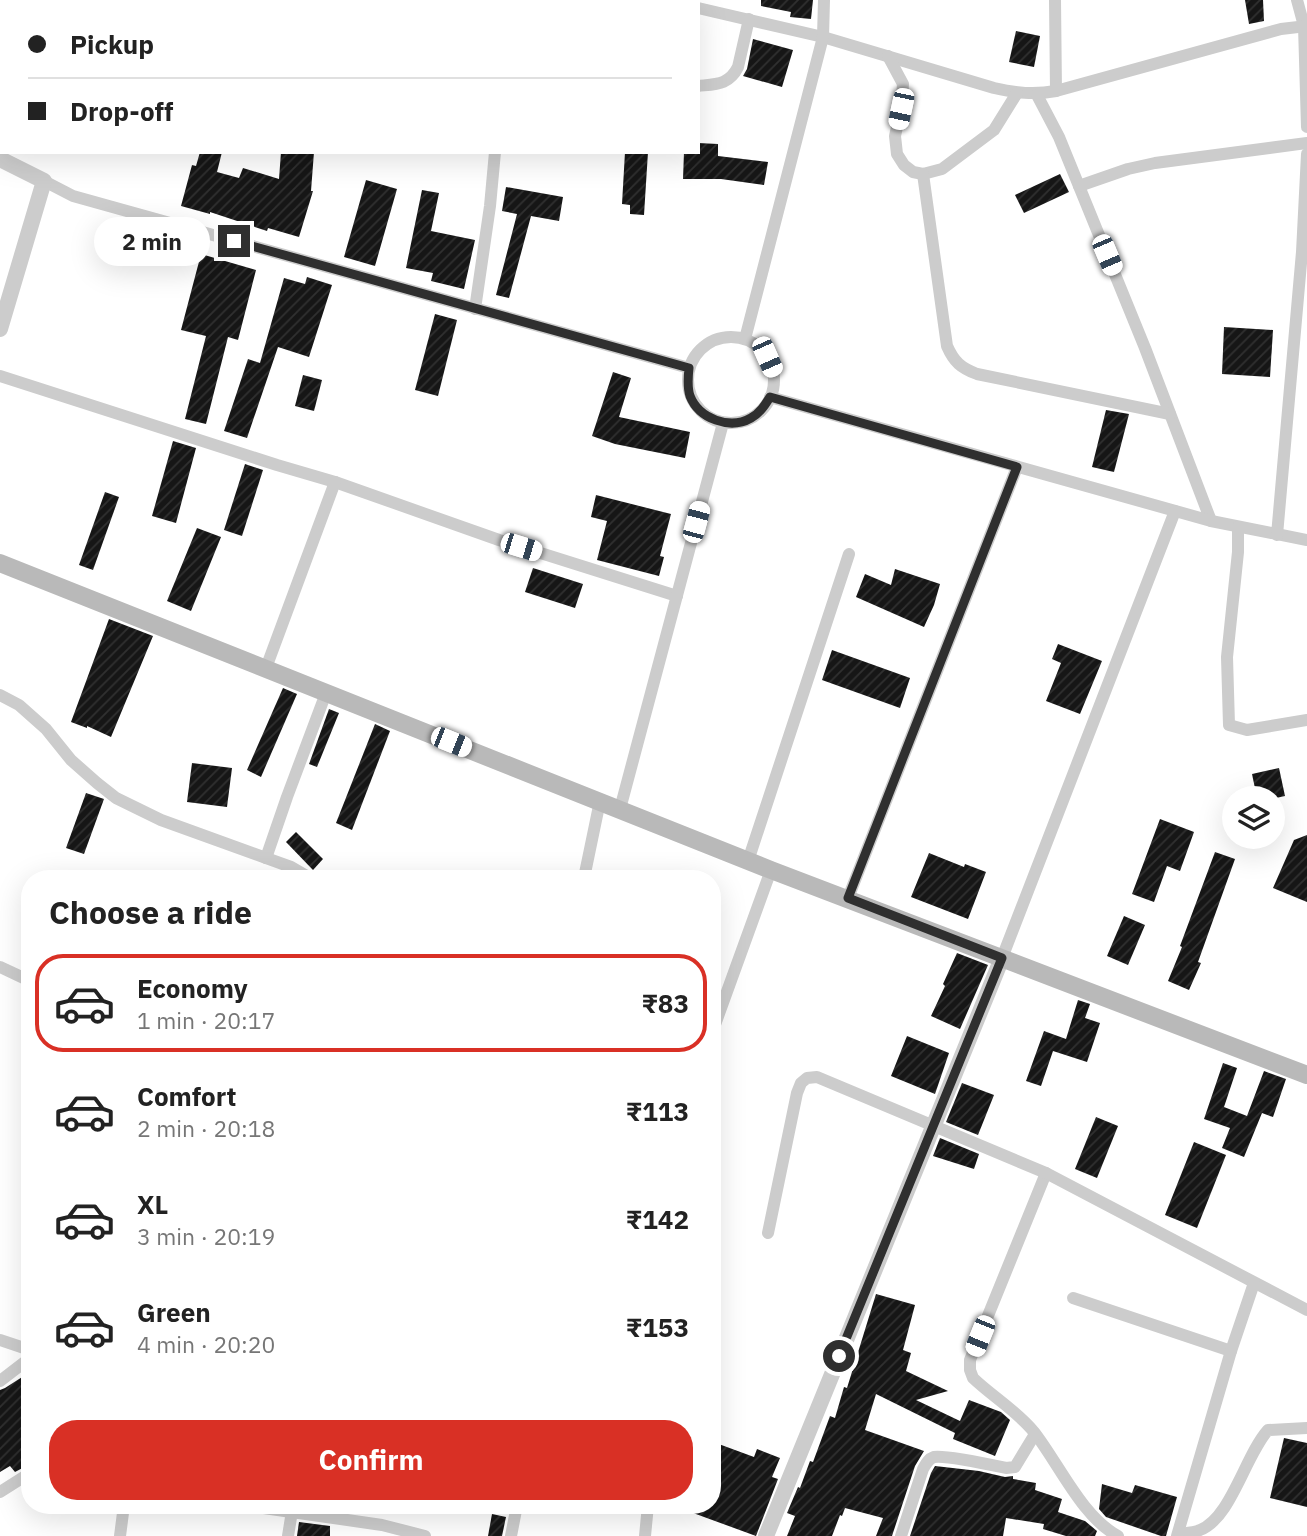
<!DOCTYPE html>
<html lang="en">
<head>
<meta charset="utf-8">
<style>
	body { margin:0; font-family:"IBM Plex Sans",sans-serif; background:#f2f2f2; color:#222; height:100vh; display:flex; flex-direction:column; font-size:26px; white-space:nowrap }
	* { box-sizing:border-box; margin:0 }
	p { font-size:23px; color:#767676 }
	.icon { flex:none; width:38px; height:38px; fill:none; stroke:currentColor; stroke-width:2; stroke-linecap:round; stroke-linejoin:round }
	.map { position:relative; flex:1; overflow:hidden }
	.panel { position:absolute; left:21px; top:870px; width:700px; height:644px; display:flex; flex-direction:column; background:#fff; border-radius:28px; box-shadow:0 7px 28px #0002 }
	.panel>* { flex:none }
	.banner { position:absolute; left:0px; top:0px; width:700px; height:154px; box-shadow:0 7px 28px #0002; display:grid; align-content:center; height:154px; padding:0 28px; background:#fff }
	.buttons { position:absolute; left:1222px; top:786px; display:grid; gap:14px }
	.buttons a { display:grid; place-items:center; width:63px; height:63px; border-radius:50%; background:#fff; box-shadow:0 7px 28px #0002; font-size:35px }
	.end { position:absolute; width:32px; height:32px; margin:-16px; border:9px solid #2f2f2f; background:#fff; box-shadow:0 0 0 4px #fff }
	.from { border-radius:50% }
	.bubble { position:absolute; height:49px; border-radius:24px; background:#fff; box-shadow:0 7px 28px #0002; font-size:23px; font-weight:700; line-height:49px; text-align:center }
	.car { position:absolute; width:21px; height:42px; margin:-21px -10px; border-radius:9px; box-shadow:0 0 5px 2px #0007; background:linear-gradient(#fff 24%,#345 0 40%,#fff 0 76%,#345 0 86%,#fff 0) }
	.banner b { display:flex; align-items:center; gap:24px; height:66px; font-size:26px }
	.banner b+b { border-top:2px solid #e0e0e0 }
	.banner i { width:18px; height:18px; background:#222 }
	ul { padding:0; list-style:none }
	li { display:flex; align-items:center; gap:21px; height:98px; margin:0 14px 10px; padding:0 14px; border:4px solid transparent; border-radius:28px }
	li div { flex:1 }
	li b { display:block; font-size:26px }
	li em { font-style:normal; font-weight:700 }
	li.current { border-color:#d93025 }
	li>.icon { width:63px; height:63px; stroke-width:1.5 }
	h2 { padding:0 28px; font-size:32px; line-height:84px }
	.cta { display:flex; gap:14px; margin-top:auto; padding:14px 28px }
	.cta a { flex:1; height:80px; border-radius:28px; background:#d93025; color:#fff; font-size:28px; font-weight:700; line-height:80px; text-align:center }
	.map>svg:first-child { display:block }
	.building { fill:url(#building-hatch) }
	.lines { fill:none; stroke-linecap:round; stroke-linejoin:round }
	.minor { stroke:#ccc; stroke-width:12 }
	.tertiary { stroke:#ccc; stroke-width:16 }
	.secondary { stroke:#b9b9b9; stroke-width:18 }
	.route { stroke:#2f2f2f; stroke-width:9 }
</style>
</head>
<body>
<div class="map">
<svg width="1307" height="1536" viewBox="0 0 1307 1536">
	<defs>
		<pattern id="building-hatch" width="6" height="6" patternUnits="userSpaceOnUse" patternTransform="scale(1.75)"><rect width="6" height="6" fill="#161616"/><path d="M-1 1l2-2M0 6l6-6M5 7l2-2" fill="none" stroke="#303030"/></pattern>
	</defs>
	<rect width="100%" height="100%" fill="#fff"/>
	<!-- building -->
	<g class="building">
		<polygon points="761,0 813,0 811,19 790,17 791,12 761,6"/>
		<polygon points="1245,0 1263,0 1264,21 1249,24"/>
		<polygon points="1016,31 1040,36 1034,67 1009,62"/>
		<polygon points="753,39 793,50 782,87 743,76 747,69"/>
		<polygon points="698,143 718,144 718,156 768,162 764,185 721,179 683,179 684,152 698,152"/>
		<polygon points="200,152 222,152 217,172 239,178 243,168 279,179 281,152 314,152 311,191 313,191 299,237 268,228 267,231 210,212 210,214 181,206 192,165 196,166"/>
		<polygon points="625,152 648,152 644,215 630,214 630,205 622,204"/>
		<polygon points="1060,174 1069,192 1024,213 1015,195"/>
		<polygon points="366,180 397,189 375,266 344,257"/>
		<polygon points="506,187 563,197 559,221 531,216 509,298 496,295 517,214 502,211"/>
		<polygon points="422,190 439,193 431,231 475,240 464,289 431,281 433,273 406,268"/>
		<polygon points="201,254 256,270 238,340 228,337 206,424 185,419 206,336 181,330"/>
		<polygon points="307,277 332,285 309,357 278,347 247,438 224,431 248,359 260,363 284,278 305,284"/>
		<polygon points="435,314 457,320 438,396 415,390"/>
		<polygon points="1224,327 1273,330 1270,377 1222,374"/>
		<polygon points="613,372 631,378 619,417 690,432 685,458 615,444 592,436"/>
		<polygon points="303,375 322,380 314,411 295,406"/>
		<polygon points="1106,410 1129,414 1114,472 1092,467"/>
		<polygon points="173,441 196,448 176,523 152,516"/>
		<polygon points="245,464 263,470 242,536 224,530"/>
		<polygon points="105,492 119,497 93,570 79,565"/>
		<polygon points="596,495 671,514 660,556 664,557 659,576 597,560 607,521 591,517"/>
		<polygon points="197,528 221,537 191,611 167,601"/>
		<polygon points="533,568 583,584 575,608 525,592"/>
		<polygon points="895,569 940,584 934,605 924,627 856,597 865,574 891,585"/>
		<polygon points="109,619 153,636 111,737 87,726 87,728 71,722"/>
		<polygon points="1058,644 1102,661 1080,714 1046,701 1061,663 1052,659"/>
		<polygon points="832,650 910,678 900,708 822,680"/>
		<polygon points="283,688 297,694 261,777 247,770"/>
		<polygon points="329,709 339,713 317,767 309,764"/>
		<polygon points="375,724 390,731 352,830 336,823"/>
		<polygon points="192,763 232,768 227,807 187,802"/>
		<polygon points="1279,768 1285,796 1276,798 1257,798 1252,774"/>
		<polygon points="86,793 104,799 84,854 66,848"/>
		<polygon points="1160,819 1194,832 1180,871 1167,866 1154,902 1132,894"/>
		<polygon points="296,832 323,859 313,870 286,842"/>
		<polygon points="1307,835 1307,902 1273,888 1294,840"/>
		<polygon points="1215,852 1235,859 1198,962 1201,963 1189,990 1168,981 1182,947 1180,946"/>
		<polygon points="929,853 964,867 965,864 986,872 968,919 911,897"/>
		<polygon points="1124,916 1145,925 1128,965 1107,956"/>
		<polygon points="957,953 988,965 960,1029 931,1016 945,986 943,984"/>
		<polygon points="1078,1000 1090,1004 1085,1018 1100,1023 1087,1062 1053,1051 1041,1086 1026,1081 1044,1031 1066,1039"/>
		<polygon points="907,1036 949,1053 935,1094 891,1076"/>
		<polygon points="1223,1063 1237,1068 1224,1107 1247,1116 1264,1071 1286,1079 1273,1117 1262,1113 1244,1157 1222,1148 1230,1128 1204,1119"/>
		<polygon points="962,1083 994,1095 978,1135 946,1122"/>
		<polygon points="1096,1117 1118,1126 1097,1178 1075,1169"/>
		<polygon points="940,1138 979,1154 974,1169 933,1156"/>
		<polygon points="1194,1142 1226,1155 1197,1228 1165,1215"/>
		<polygon points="876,1294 915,1305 903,1350 911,1353 906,1371 948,1391 916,1400 960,1421 969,1400 1001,1412 1010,1420 995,1456 953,1439 955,1433 876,1394 865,1430 924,1451 915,1466 892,1536 876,1536 883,1518 845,1508 842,1516 840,1515 832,1536 787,1536 795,1516 787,1513 798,1487 800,1488 810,1461 813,1462 830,1416 835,1418 844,1387 847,1388"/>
		<polygon points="30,1372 30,1464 15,1472 10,1466 0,1472 0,1390 5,1388"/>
		<polygon points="1284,1438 1307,1443 1307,1507 1270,1498"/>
		<polygon points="716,1443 754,1457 757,1449 780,1458 772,1477 778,1479 756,1536 674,1506 712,1505 712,1452"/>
		<polygon points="935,1466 979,1471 1005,1477 1013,1476 1013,1479 1036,1483 1035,1490 1062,1499 1058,1512 1085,1521 1097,1531 1095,1536 1066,1536 1043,1529 1044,1524 1006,1518 1003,1536 910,1536 931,1473"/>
		<polygon points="1102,1484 1132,1493 1135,1485 1177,1497 1166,1536 1161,1536 1106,1517 1099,1509"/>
		<polygon points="492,1514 506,1517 502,1536 488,1536"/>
		<polygon points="299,1522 330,1526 330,1536 297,1536"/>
	</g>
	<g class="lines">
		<!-- minor -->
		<g class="minor">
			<polyline points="665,0 673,2"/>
			<polyline points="1055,0 1056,91"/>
			<polyline points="1297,0 1304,26 1307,127"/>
			<path d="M698 8 823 37 994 88C1017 93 1033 95 1056 91L1281 29 1307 26"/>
			<polyline points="888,56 903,84 901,109 895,136 897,154 904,165 913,172 923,174 942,169 994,130 1017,93"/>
			<path d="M698 86C716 84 729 85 738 67L749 19"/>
			<polyline points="1037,95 1059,137 1145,348 1211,521"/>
			<path d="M923 174 947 346C954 362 961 368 977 374L1170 414"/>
			<polyline points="44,181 73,196 689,368"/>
			<polyline points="1079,186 1128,169 1155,163 1307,143"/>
			<polyline points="475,309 490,206 495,152"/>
			<circle cx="731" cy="380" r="43"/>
			<polyline points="745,339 823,37 824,0"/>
			<polyline points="0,376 277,465 335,482 499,540 677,596"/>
			<polyline points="770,397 1211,521 1307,540"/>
			<polyline points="1238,527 1238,552 1227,657 1229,725 1247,730 1307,720"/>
			<polyline points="1277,535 1302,252 1307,154"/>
			<polyline points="266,668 335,482"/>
			<polyline points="0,695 19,705 46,729 71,760 97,783 116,798 161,820 291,867 310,878"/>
			<polyline points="620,809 723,423"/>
			<polyline points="266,858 287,797 326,693"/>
			<polyline points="748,861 849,554"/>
			<polyline points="584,878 600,801"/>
			<polyline points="848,898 1017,467"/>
			<polyline points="1002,958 1175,511"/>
			<polyline points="0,967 30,981"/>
			<polyline points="712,1033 771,870"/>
			<path d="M1046 1173 970 1360V1370L973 1378C993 1397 1017 1411 1034 1432 1059 1464 1082 1517 1118 1536"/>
			<polyline points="768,1233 797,1093 801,1083 807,1078 817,1077 1046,1173 1307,1310"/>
			<polyline points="1073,1298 1231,1351"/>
			<polyline points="0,1340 30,1350"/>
			<polyline points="0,1381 30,1358"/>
			<polyline points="0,1492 30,1473"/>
			<polyline points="243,1505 382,1525 425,1536"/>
			<path d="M1178 1534C1185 1533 1193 1533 1200 1530 1231 1518 1245 1456 1268 1430L1307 1428"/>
			<polyline points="120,1536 124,1505"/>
			<polyline points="288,1536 293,1505"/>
			<polyline points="511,1536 517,1505"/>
			<polyline points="645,1536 648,1505"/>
			<path d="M901 1536 923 1469C926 1464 928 1459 934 1457 946 1455 992 1465 1006 1468L1015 1467 1035 1434"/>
			<polyline points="1177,1536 1231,1351 1254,1283"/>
		</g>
		<!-- tertiary -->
		<g class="tertiary">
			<polyline points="0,159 44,181 0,329"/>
			<polyline points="766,1536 1002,958"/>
		</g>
		<!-- secondary -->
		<g class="secondary">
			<polyline points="521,2 521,0"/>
			<polyline points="0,106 2,106"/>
			<polyline points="0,563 771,870 1307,1075"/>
		</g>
	</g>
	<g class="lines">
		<!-- route -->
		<path class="route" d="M234 241 689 368C688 377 687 387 690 396 699 419 730 430 751 418 760 413 765 405 770 397L1017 467 848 898 1002 958 839 1356"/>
	</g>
</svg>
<div class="buttons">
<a><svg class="icon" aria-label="layers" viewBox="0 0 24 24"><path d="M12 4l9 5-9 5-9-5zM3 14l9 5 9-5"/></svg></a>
</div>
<i class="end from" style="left:839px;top:1356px"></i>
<i class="end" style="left:234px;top:241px"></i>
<div class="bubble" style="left:94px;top:217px;width:116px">2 min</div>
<i class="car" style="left:901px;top:109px;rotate:192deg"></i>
<i class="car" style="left:1107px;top:255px;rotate:157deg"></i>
<i class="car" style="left:767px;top:357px;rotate:156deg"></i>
<i class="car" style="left:696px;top:522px;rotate:15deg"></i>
<i class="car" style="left:521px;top:547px;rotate:107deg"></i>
<i class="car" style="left:451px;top:742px;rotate:112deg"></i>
<i class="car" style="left:980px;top:1336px;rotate:202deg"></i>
<div class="banner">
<b><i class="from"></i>Pickup</b>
<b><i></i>Drop-off</b>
</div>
<section class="panel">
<h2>Choose a ride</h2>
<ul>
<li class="current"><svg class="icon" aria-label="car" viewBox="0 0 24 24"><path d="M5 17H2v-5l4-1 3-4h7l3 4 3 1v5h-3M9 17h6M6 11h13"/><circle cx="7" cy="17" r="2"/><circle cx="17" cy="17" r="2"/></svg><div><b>Economy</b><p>1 min · 20:17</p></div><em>₹83</em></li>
<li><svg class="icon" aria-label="car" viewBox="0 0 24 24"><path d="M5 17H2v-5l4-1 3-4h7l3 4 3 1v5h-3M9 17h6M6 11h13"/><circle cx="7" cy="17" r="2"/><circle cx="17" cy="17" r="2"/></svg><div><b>Comfort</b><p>2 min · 20:18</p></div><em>₹113</em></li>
<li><svg class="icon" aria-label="car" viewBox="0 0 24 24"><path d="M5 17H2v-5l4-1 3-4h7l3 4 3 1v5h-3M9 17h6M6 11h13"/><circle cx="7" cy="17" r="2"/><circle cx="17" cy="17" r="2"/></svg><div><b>XL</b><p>3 min · 20:19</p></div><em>₹142</em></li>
<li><svg class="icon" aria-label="car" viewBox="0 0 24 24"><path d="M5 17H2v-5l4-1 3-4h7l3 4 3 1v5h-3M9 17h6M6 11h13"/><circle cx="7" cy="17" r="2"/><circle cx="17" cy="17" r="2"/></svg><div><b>Green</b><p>4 min · 20:20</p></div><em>₹153</em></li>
</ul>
<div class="cta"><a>Confirm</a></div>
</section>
</div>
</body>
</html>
